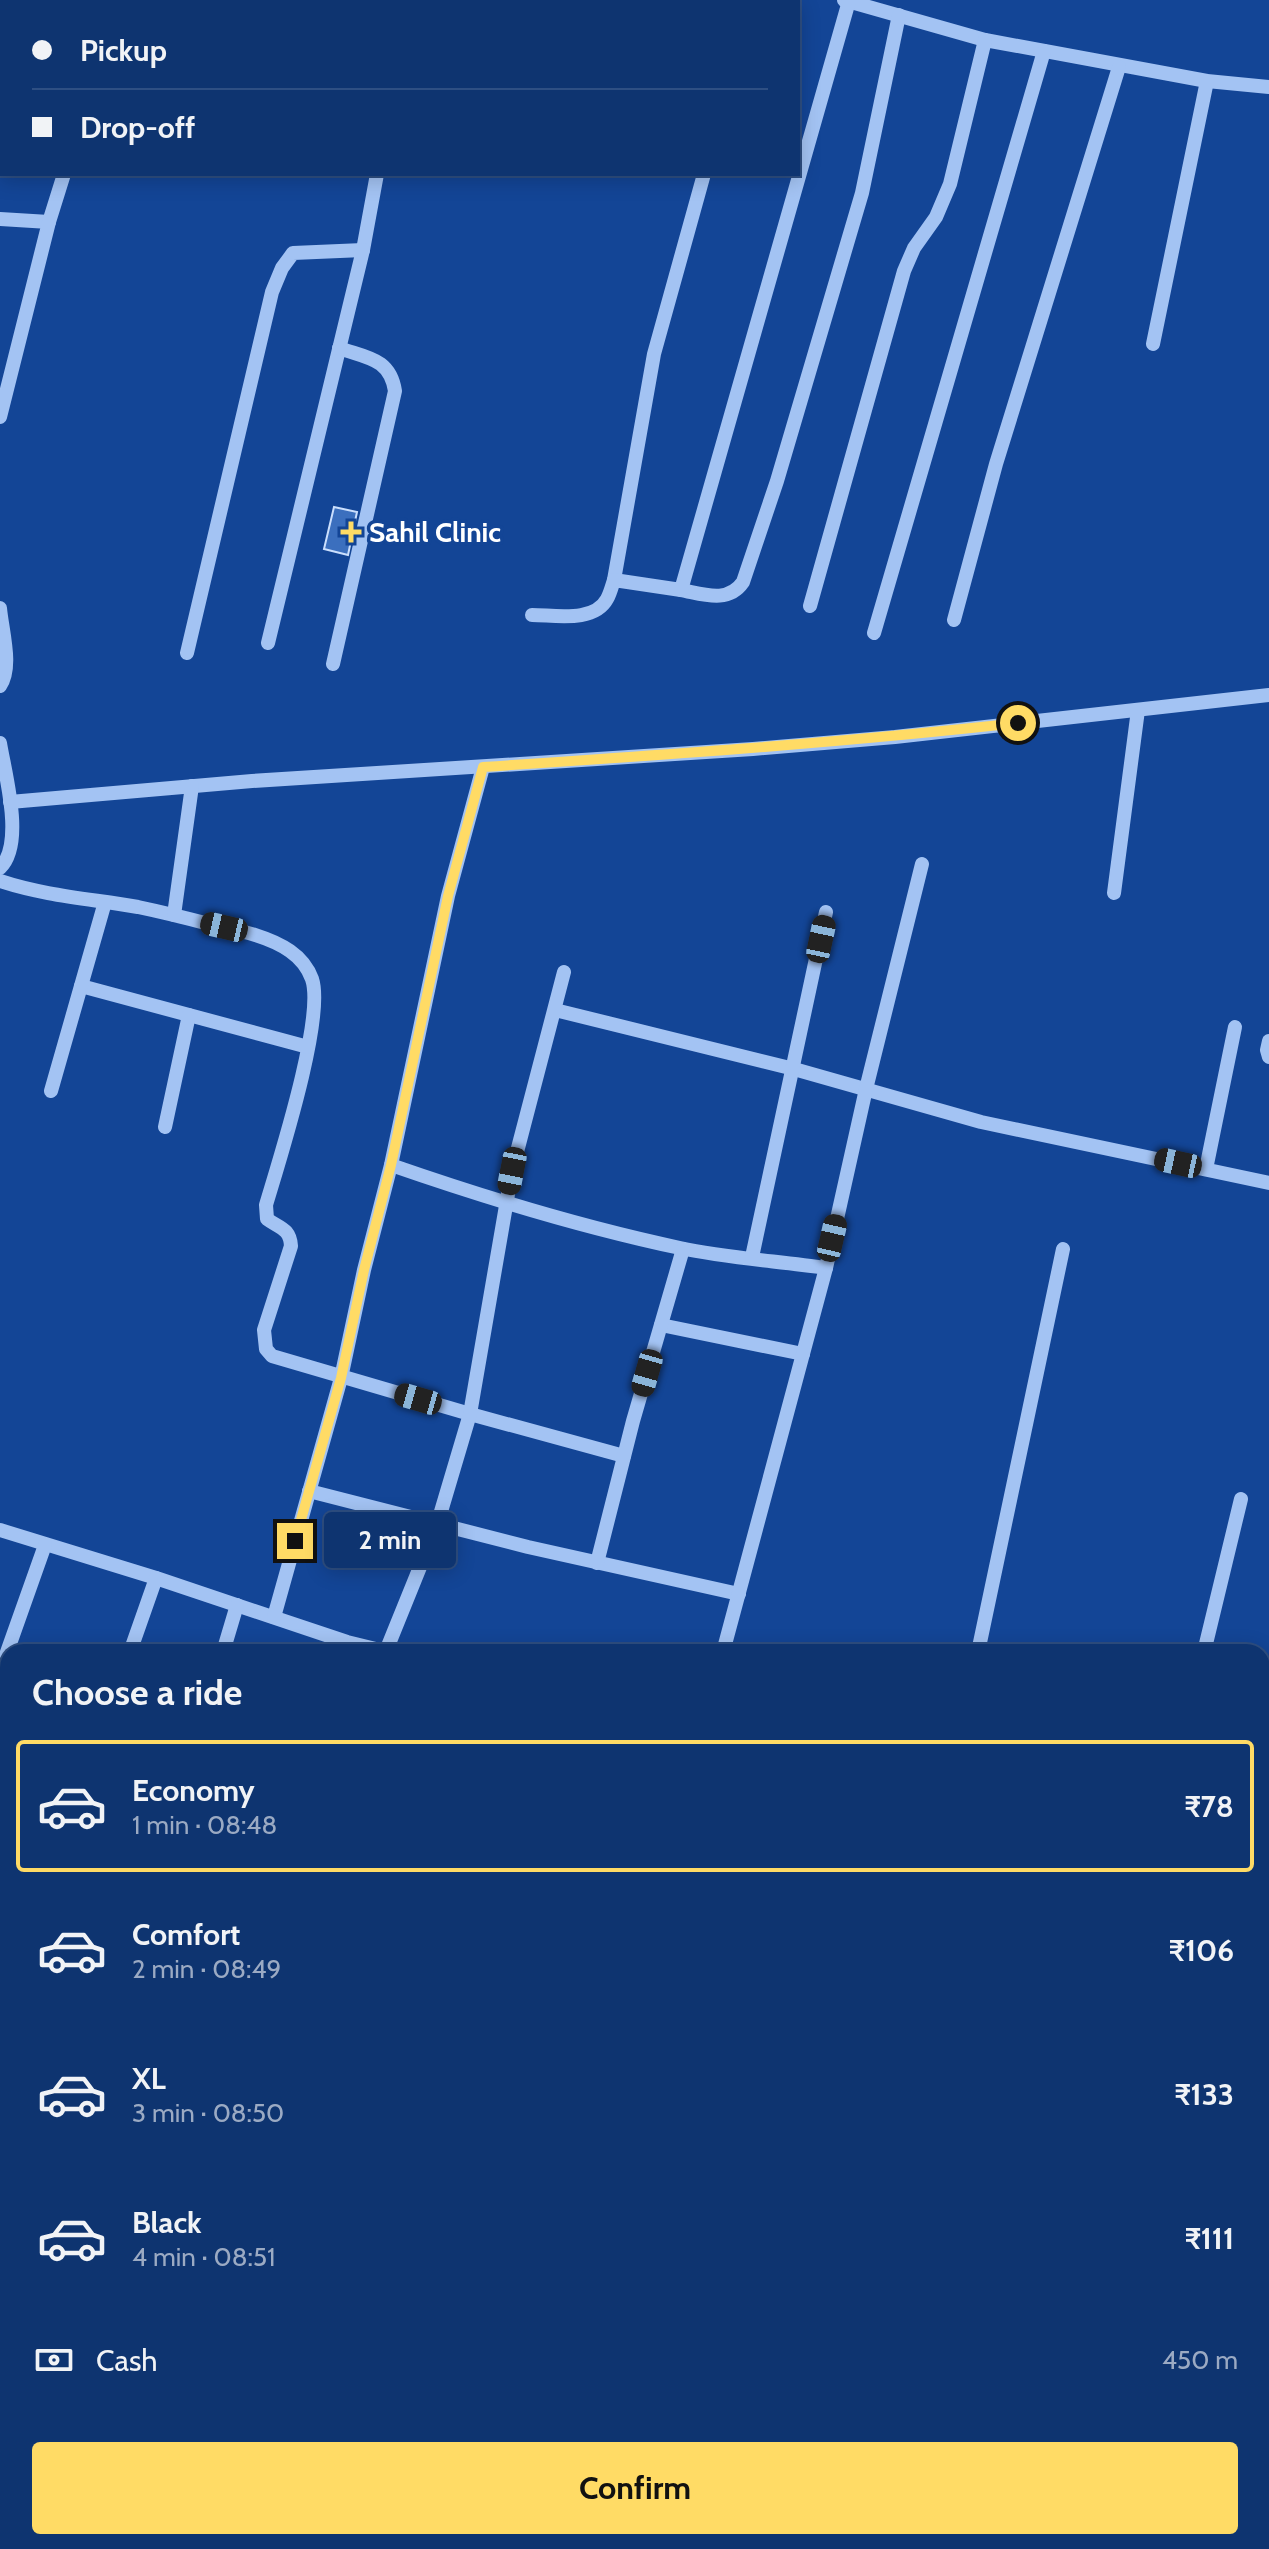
<!DOCTYPE html>
<html lang="en">
<head>
<meta charset="utf-8">
<style>
	body { margin:0; font-family:Cabin,sans-serif; background:#173c75; color:#f1f3f6; height:100vh; display:flex; flex-direction:column; font-size:30px; white-space:nowrap }
	* { box-sizing:border-box; margin:0 }
	p { font-size:26px; color:#9baac3 }
	.icon { flex:none; width:44px; height:44px; fill:none; stroke:currentColor; stroke-width:2; stroke-linecap:round; stroke-linejoin:round }
	.map { position:relative; flex:1; overflow:hidden }
	.details { position:absolute; left:0px; top:1644px; width:1270px; height:906px; display:flex; flex-direction:column; background:#0e3470; border-radius:24px 24px 0 0; box-shadow:0 4px 20px #0003,0 0 0 2px #2e4f83 }
	.details>* { flex:none }
	.banner { position:absolute; left:0px; top:0px; width:800px; height:176px; box-shadow:0 4px 20px #0003,0 0 0 2px #2e4f83; display:grid; align-content:center; height:176px; padding:0 32px; background:#0e3470 }
	.end { position:absolute; width:36px; height:36px; margin:-18px; border:10px solid #ffdb65; background:#111; box-shadow:0 0 0 4px #111 }
	.from { border-radius:50% }
	.bubble { position:absolute; height:56px; border-radius:8px; background:#0e3470; box-shadow:0 4px 20px #0003,0 0 0 2px #2e4f83; font-size:26px; font-weight:700; line-height:56px; text-align:center }
	.car { position:absolute; width:24px; height:48px; margin:-24px -12px; border-radius:10px; box-shadow:0 0 6px 2px #0007; background:linear-gradient(#222 24%,#8ab4d8 0 40%,#222 0 76%,#8ab4d8 0 86%,#222 0) }
	.banner b { display:flex; align-items:center; gap:28px; height:76px; font-size:30px }
	.banner b+b { border-top:2px solid #2e4f83 }
	.banner i { width:20px; height:20px; background:#f1f3f6 }
	ul { padding:0; list-style:none }
	li { display:flex; align-items:center; gap:24px; height:132px; margin:0 16px 12px; padding:0 16px; border:4px solid transparent; border-radius:8px }
	li div { flex:1 }
	li b { display:block; font-size:30px }
	li em { font-style:normal; font-weight:700 }
	li.current { border-color:#ffdb65 }
	li>.icon { width:72px; height:72px; stroke-width:1.5 }
	h2 { padding:0 32px; font-size:36px; line-height:96px }
	.pay { display:flex; align-items:center; gap:20px; height:88px; padding:0 32px; font-size:30px }
	.pay p { margin-inline-start:auto }
	.primary-button { display:flex; gap:16px; margin-top:auto; padding:16px 32px }
	.primary-button a { flex:1; height:92px; border-radius:8px; background:#ffdb65; color:#111; font-size:32px; font-weight:700; line-height:92px; text-align:center }
	.map>svg:first-child { display:block }
	.building { fill:#3b6fbe; stroke:#cbdffd; stroke-width:2 }
	.lines { fill:none; stroke-linecap:round; stroke-linejoin:round }
	.minor { stroke:#a3c3f3; stroke-width:14 }
	.route { stroke:#ffdb65; stroke-width:10 }
	.poi-dot { fill:#ffdb65; stroke:#134596; stroke-width:3 }
	.labels { text-anchor:middle; stroke-width:7; stroke-linejoin:round; paint-order:stroke }
	.poi-label { font-size:28px; font-weight:bold; fill:#fff; stroke:#134596; text-anchor:start }
</style>
</head>
<body>
<div class="map">
<svg width="1269" height="2549" viewBox="0 0 1269 2549">
	<rect width="100%" height="100%" fill="#134596"/>
	<!-- building -->
	<polygon class="building" points="334,507 357,512 348,555 324,549"/>
	<g class="lines">
		<!-- minor -->
		<g class="minor">
			<polyline points="844,0 985,40 1207,81 1269,87"/>
			<polyline points="33,2 34,0"/>
			<polyline points="114,2 115,0"/>
			<polyline points="389,2 389,0"/>
			<polyline points="753,2 753,0"/>
			<polyline points="0,69 2,65"/>
			<polyline points="0,219 49,222"/>
			<polyline points="1153,344 1207,81"/>
			<polyline points="0,417 49,222 64,174"/>
			<polyline points="614,580 654,354 704,174"/>
			<path d="M681 590C703 594 728 604 743 582L777 481 862 193 899 15"/>
			<polyline points="810,606 904,271 914,248 936,217 950,184 985,40"/>
			<path d="M0 608C2 631 13 667 0 686"/>
			<path d="M532 615C555 615 594 623 607 599 610 594 612 586 614 580L681 590 849 1"/>
			<polyline points="954,620 996,464 1119,67"/>
			<polyline points="874,633 1044,51"/>
			<polyline points="268,643 363,250 377,174"/>
			<polyline points="187,653 272,292 282,268 293,253 363,250"/>
			<path d="M333 664 395 391C390 358 367 358 339 348"/>
			<path d="M0 743C5 774 25 844 0 868"/>
			<polyline points="10,802 252,781 753,749 895,737 1269,695"/>
			<path d="M0 881C45 896 92 899 138 907 162 912 186 918 209 924 236 930 267 935 290 951 300 958 308 968 312 979 325 1018 279 1161 266 1205L267 1219C279 1228 290 1228 291 1246L264 1330 266 1349 272 1356 470 1414 624 1456"/>
			<polyline points="1114,893 1138,710"/>
			<polyline points="174,915 192,786"/>
			<polyline points="81,986 308,1047"/>
			<polyline points="555,1010 794,1069 981,1122 1269,1183"/>
			<polyline points="1269,1041 1267,1050 1269,1057"/>
			<polyline points="51,1091 105,902"/>
			<polyline points="165,1127 189,1015"/>
			<path d="M391 1165C486 1198 581 1227 680 1248 727 1258 777 1261 826 1268"/>
			<polyline points="1206,1169 1235,1027"/>
			<polyline points="752,1257 826,912"/>
			<polyline points="661,1325 803,1354"/>
			<polyline points="309,1491 528,1547 739,1594"/>
			<polyline points="0,1530 156,1578 347,1642 388,1652"/>
			<polyline points="597,1563 633,1421 683,1249"/>
			<polyline points="274,1617 341,1378 364,1270 391,1165 448,896 483,767"/>
			<polyline points="386,1651 437,1525 470,1414 512,1171 564,972"/>
			<polyline points="130,1652 156,1578"/>
			<polyline points="223,1652 237,1605"/>
			<polyline points="723,1652 826,1268 866,1089 922,864"/>
			<polyline points="978,1652 1063,1249"/>
			<polyline points="1204,1652 1241,1499"/>
			<polyline points="0,1672 45,1545"/>
			<polyline points="1262,1871 1269,1874"/>
			<polyline points="1262,2049 1269,2050"/>
			<polyline points="1,2078 8,2055"/>
			<polyline points="1262,2530 1269,2536"/>
			<polyline points="928,2549 930,2542"/>
		</g>
	</g>
	<g class="lines">
		<!-- route -->
		<path class="route" d="M295 1541 341 1378 364 1270 391 1165 448 896 483 767C662 755 840 743 1018 723"/>
	</g>
	<!-- markers -->
	<path class="poi-dot" d="M347 520h8v8h8v8h-8v8h-8v-8h-8v-8h8z"/>
	<g class="labels">
		<!-- poi labels -->
		<g class="poi-label">
			<text x="369" y="542">Sahil Clinic</text>
		</g>
	</g>
</svg>
<i class="end from" style="left:1018px;top:723px"></i>
<i class="end" style="left:295px;top:1541px"></i>
<div class="bubble" style="left:324px;top:1512px;width:132px">2 min</div>
<i class="car" style="left:224px;top:927px;rotate:283deg"></i>
<i class="car" style="left:821px;top:939px;rotate:12deg"></i>
<i class="car" style="left:1178px;top:1163px;rotate:282deg"></i>
<i class="car" style="left:512px;top:1171px;rotate:191deg"></i>
<i class="car" style="left:832px;top:1238px;rotate:13deg"></i>
<i class="car" style="left:647px;top:1373px;rotate:196deg"></i>
<i class="car" style="left:418px;top:1399px;rotate:286deg"></i>
<div class="banner">
<b><i class="from"></i>Pickup</b>
<b><i></i>Drop-off</b>
</div>
<section class="details">
<h2>Choose a ride</h2>
<ul>
<li class="current"><svg class="icon" aria-label="car" viewBox="0 0 24 24"><path d="M5 17H2v-5l4-1 3-4h7l3 4 3 1v5h-3M9 17h6M6 11h13"/><circle cx="7" cy="17" r="2"/><circle cx="17" cy="17" r="2"/></svg><div><b>Economy</b><p>1 min · 08:48</p></div><em>₹78</em></li>
<li><svg class="icon" aria-label="car" viewBox="0 0 24 24"><path d="M5 17H2v-5l4-1 3-4h7l3 4 3 1v5h-3M9 17h6M6 11h13"/><circle cx="7" cy="17" r="2"/><circle cx="17" cy="17" r="2"/></svg><div><b>Comfort</b><p>2 min · 08:49</p></div><em>₹106</em></li>
<li><svg class="icon" aria-label="car" viewBox="0 0 24 24"><path d="M5 17H2v-5l4-1 3-4h7l3 4 3 1v5h-3M9 17h6M6 11h13"/><circle cx="7" cy="17" r="2"/><circle cx="17" cy="17" r="2"/></svg><div><b>XL</b><p>3 min · 08:50</p></div><em>₹133</em></li>
<li><svg class="icon" aria-label="car" viewBox="0 0 24 24"><path d="M5 17H2v-5l4-1 3-4h7l3 4 3 1v5h-3M9 17h6M6 11h13"/><circle cx="7" cy="17" r="2"/><circle cx="17" cy="17" r="2"/></svg><div><b>Black</b><p>4 min · 08:51</p></div><em>₹111</em></li>
</ul>
<div class="pay"><svg class="icon" aria-label="cash" viewBox="0 0 24 24"><path d="M3 7h18v10H3z"/><circle cx="12" cy="12" r="2"/></svg>Cash<p>450 m</p></div>
<div class="primary-button"><a>Confirm</a></div>
</section>
</div>
</body>
</html>
